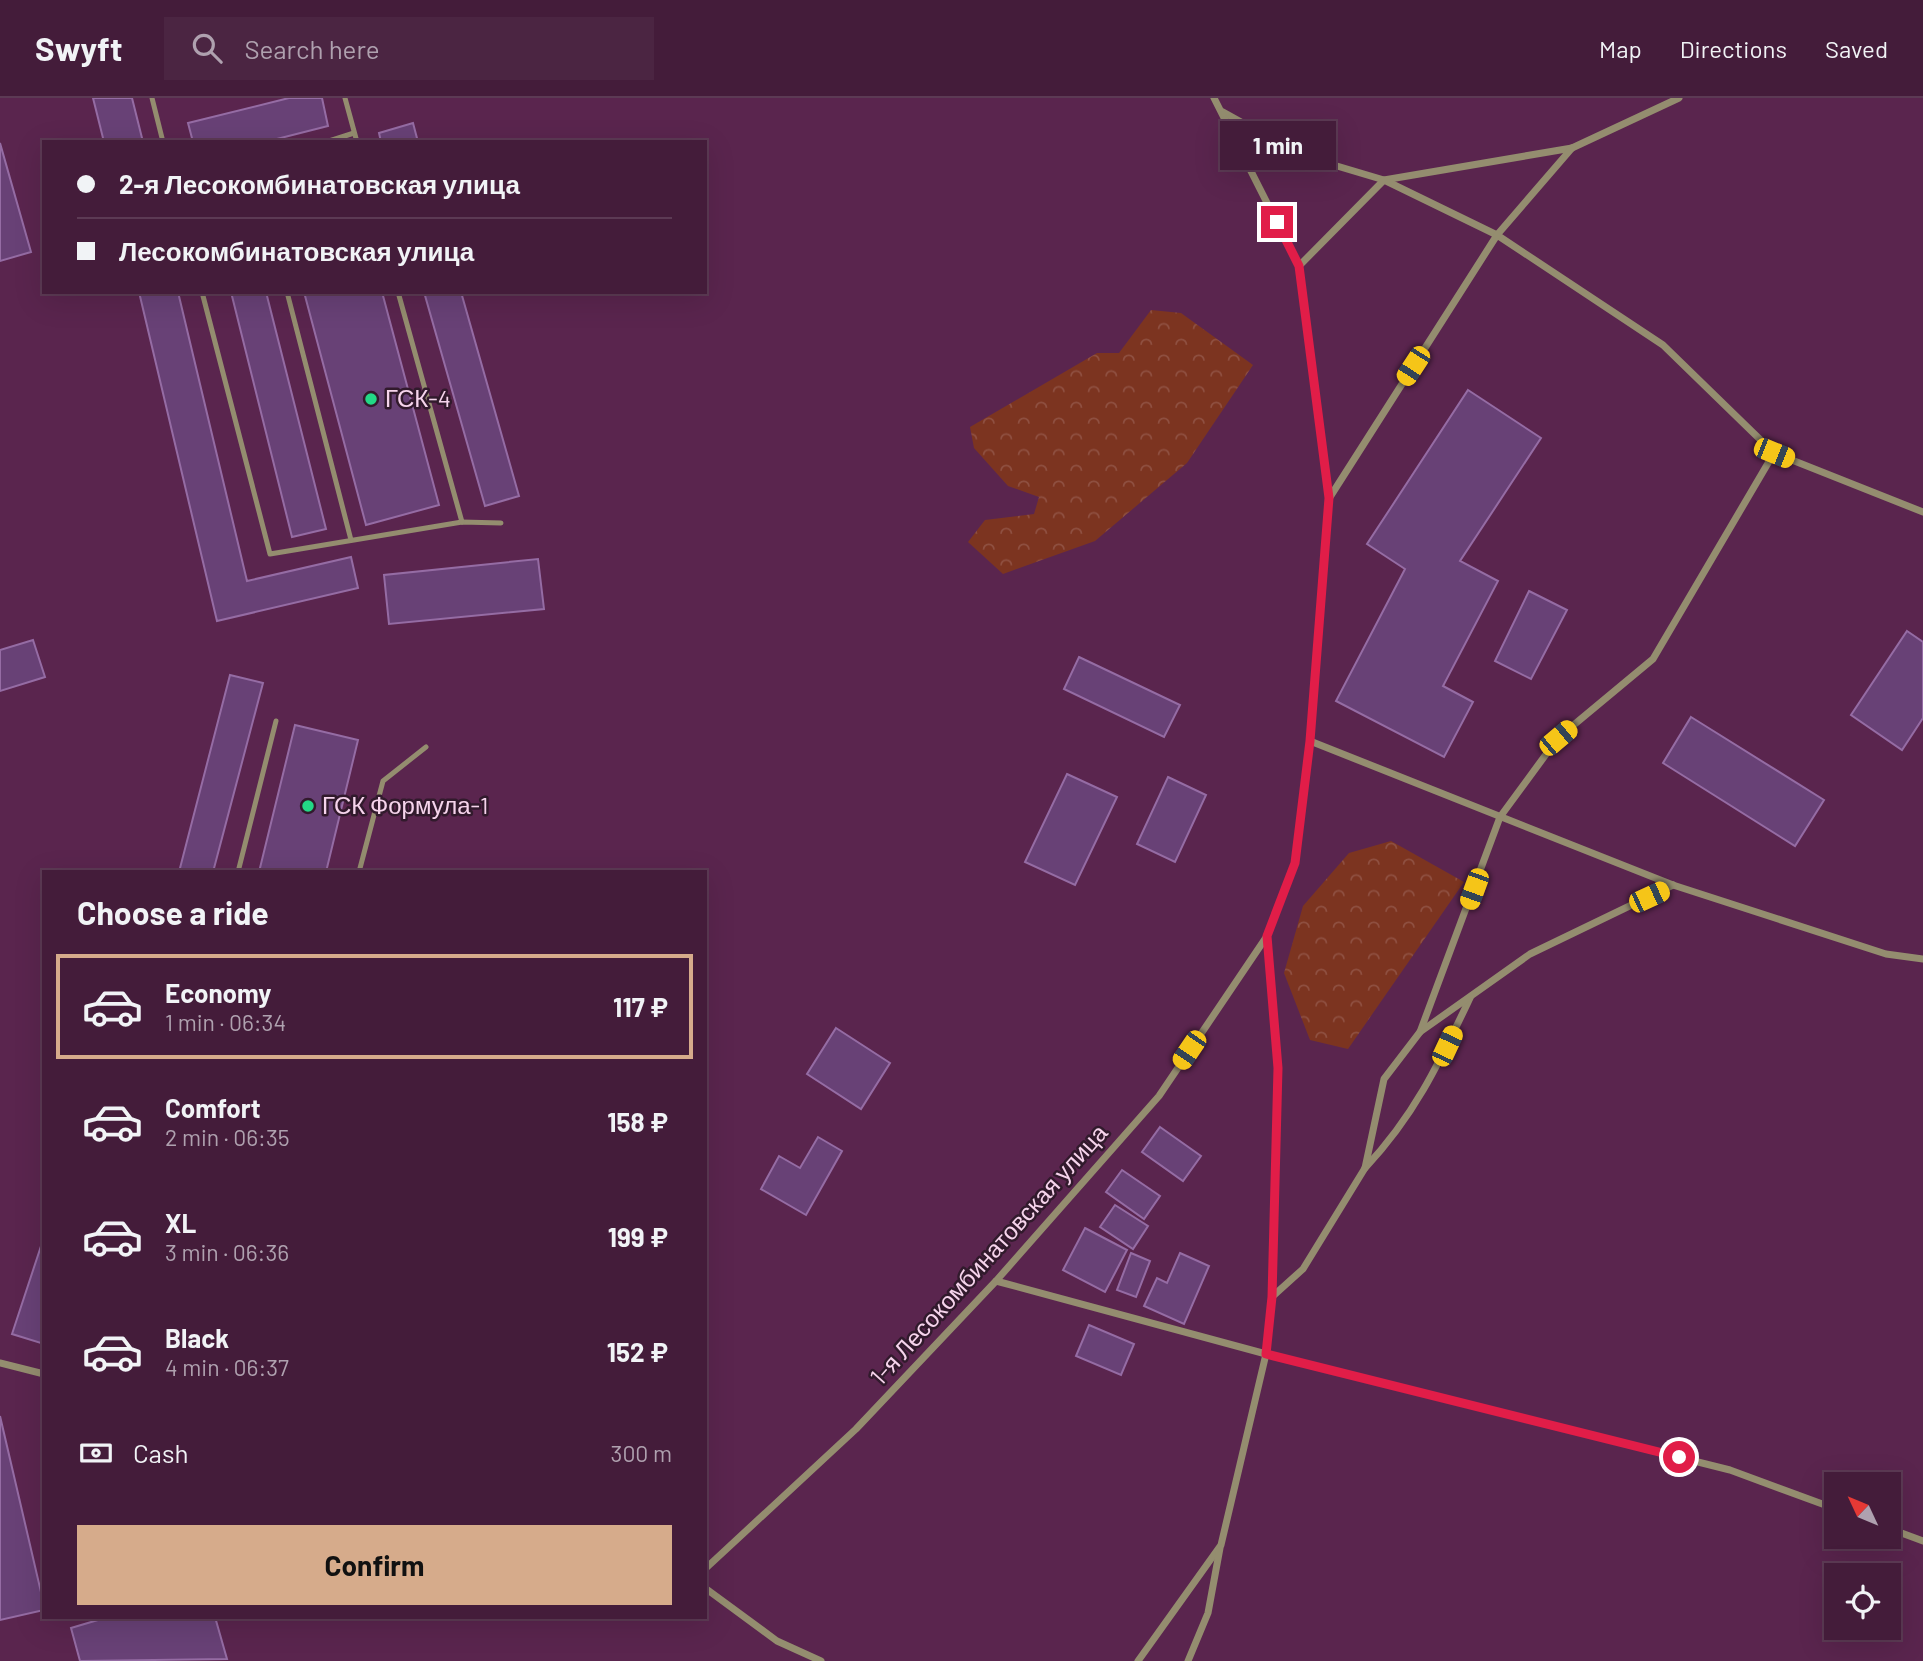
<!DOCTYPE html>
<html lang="en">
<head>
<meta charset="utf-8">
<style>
	body { margin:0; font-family:Barlow,sans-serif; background:#4b2542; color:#f1f3f6; height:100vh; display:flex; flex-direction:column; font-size:26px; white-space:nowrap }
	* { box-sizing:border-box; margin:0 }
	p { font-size:23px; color:#afa1af }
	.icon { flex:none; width:38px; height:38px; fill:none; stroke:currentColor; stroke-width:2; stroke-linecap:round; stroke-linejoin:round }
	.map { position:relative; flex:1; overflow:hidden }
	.drawer { position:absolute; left:42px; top:772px; width:665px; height:749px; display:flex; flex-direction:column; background:#441c3a; border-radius:0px; box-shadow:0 7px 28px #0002,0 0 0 2px #5c3a54 }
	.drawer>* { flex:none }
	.banner { position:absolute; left:42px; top:42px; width:665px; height:154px; border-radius:0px; box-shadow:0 7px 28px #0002,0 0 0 2px #5c3a54; display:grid; align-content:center; height:154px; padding:0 35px; background:#441c3a }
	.needle { width:46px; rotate:314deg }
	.buttons { position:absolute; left:1824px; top:1374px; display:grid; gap:14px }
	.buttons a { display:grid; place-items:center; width:77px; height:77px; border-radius:0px; background:#441c3a; box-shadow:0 7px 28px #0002,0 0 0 2px #5c3a54; font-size:35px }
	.end { position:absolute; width:32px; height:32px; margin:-16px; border:9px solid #e11d48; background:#fff; box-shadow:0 0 0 4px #fff }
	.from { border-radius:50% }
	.bubble { position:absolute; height:49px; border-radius:0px; background:#441c3a; box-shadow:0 7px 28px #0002,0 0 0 2px #5c3a54; font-size:23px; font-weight:700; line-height:49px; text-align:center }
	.car { position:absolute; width:21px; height:42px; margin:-21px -10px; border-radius:9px; box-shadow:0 0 5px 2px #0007; background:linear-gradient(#f5c518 24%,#345 0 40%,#f5c518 0 76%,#345 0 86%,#f5c518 0) }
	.banner b { display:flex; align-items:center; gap:24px; height:66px; font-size:26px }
	.banner b+b { border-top:2px solid #5c3a54 }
	.banner i { width:18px; height:18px; background:#f1f3f6 }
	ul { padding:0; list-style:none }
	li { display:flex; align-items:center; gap:21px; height:105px; margin:0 14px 10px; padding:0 21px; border:4px solid transparent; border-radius:0px }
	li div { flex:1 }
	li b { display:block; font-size:26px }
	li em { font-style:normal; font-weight:700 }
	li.on { border-color:#d6ab8b }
	li>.icon { width:63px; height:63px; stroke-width:1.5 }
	h2 { padding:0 35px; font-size:32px; line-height:84px }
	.pay { display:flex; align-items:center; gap:18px; height:77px; padding:0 35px; font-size:26px }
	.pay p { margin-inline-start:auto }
	.cta { display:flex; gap:14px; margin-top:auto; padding:14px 35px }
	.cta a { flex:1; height:80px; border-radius:0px; background:#d6ab8b; color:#111; font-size:28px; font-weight:700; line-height:80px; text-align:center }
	header { display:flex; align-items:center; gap:42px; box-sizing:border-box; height:98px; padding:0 35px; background:#441c3a; border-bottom:2px solid #5c3a54 }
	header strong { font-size:33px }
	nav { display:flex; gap:38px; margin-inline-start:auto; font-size:24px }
	.search { width:490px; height:63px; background:#4b2542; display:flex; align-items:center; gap:18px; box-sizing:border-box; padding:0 24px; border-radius:0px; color:#afa1af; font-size:26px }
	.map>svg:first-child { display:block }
	.forest { fill:url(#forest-crowns) }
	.building { fill:#684176; stroke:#956ca4; stroke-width:2 }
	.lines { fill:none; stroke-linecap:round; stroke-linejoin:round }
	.service { stroke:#948d6f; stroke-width:5 }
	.minor { stroke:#948d6f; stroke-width:7 }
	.route { stroke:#e11d48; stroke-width:9 }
	.poi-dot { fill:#23d886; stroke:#311a2c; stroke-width:2.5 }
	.labels { text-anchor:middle; stroke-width:5; stroke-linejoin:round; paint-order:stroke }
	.poi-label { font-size:24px; fill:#f6d4ec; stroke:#311a2c; text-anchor:start }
	.street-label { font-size:24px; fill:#f6d4ec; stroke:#311a2c }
</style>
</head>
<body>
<header>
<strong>Swyft</strong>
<div class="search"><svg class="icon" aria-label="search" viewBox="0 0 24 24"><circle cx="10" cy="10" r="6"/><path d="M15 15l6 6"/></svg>Search here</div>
<nav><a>Map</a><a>Directions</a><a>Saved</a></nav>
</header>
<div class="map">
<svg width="1923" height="1563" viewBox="0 0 1923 1563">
	<defs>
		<pattern id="forest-crowns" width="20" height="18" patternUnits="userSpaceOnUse" patternTransform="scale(1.75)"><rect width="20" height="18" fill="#7c3420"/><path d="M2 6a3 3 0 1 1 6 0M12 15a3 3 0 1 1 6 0" fill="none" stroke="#8f5041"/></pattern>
	</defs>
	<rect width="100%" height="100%" fill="#5a254e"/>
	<!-- forest -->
	<g class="forest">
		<polygon points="1151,212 1181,215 1253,267 1187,365 1095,443 1003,476 968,444 985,422 1034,416 1039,399 1008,388 974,350 970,329 1097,255 1119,255"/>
		<polygon points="1391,743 1464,784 1348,951 1310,942 1284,875 1303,808 1349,755"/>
	</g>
	<!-- building -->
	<g class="building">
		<polygon points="93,0 132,0 143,44 104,44"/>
		<polygon points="289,0 322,0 328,28 265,44 193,44 188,25"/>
		<polygon points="413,25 418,44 381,44 379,35"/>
		<polygon points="0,45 31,154 0,163"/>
		<polygon points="139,194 178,194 247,483 351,459 358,490 217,523"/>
		<polygon points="231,194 266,194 326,431 292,439"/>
		<polygon points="304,194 382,194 439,407 366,427"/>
		<polygon points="424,194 461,194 519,398 485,408"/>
		<polygon points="1468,292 1541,340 1460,463 1498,483 1443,588 1473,604 1444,659 1336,603 1405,471 1367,446"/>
		<polygon points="538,461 544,511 389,526 384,477"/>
		<polygon points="1529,493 1567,512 1531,581 1495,563"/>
		<polygon points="1907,533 1923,544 1923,620 1902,652 1851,617"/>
		<polygon points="33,542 45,579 0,593 0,552"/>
		<polygon points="1079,559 1180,607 1164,639 1064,591"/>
		<polygon points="230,577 263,585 213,774 179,774"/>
		<polygon points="1691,619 1824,702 1795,748 1663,665"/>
		<polygon points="295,627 358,642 326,774 259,774"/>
		<polygon points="1067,676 1117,699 1075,787 1025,764"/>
		<polygon points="1168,679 1206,697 1175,764 1137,746"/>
		<polygon points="836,930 890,965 861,1011 807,976"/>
		<polygon points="1160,1029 1201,1058 1183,1083 1142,1054"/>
		<polygon points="818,1039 842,1053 806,1117 761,1091 779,1058 800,1070"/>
		<polygon points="1122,1072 1160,1098 1144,1121 1106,1094"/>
		<polygon points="1115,1107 1148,1128 1133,1151 1100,1129"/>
		<polygon points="1085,1130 1127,1152 1105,1194 1063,1172"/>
		<polygon points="44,1139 44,1246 12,1236"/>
		<polygon points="1131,1155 1150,1163 1136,1199 1117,1192"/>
		<polygon points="1180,1155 1209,1168 1184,1226 1144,1208 1157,1180 1167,1185"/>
		<polygon points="1089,1227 1134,1246 1121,1277 1076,1258"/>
		<polygon points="0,1318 44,1507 44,1512 0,1522"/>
		<polygon points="108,1519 215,1519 227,1561 80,1563 71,1530"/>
	</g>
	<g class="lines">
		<!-- service -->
		<g class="service">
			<polyline points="152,0 163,44"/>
			<polyline points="345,0 357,44"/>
			<polyline points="326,44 354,35"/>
			<polyline points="202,194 270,456 462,424 501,425"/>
			<polyline points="287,194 351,442"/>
			<polyline points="398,194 462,424"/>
			<polyline points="238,774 276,623"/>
			<polyline points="359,774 383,683 426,649"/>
		</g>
		<!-- minor -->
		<g class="minor">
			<polyline points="1223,14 1300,57 1384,82 1572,50 1679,0"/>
			<polyline points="1299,168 1384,82 1497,137 1663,247 1774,355"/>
			<polyline points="1330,399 1497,137 1572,50"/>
			<polyline points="1310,643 1673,787 1886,856 1923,861"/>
			<polyline points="1420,934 1500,719 1558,640 1653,561 1774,355 1923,414"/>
			<path d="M1365 1070C1415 1017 1439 965 1470 900"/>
			<polyline points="996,1183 1266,1256 1730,1372 1836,1411"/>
			<polyline points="1272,1199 1303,1171 1365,1070 1384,981 1420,934 1530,856 1673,787"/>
			<polyline points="0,1265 44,1276"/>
			<polyline points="1888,1430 1923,1443"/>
			<polyline points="705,1471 856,1331 996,1183 1159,998 1267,838 1295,765 1310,643 1329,400 1299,168 1214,0"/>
			<polyline points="705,1490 777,1543 821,1563"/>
			<polyline points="1138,1563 1221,1447 1266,1256 1272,1199 1278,970 1267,839"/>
			<polyline points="1188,1563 1208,1515 1220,1450"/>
		</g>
	</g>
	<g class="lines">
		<!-- route -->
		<polyline class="route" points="1277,124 1299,168 1329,400 1310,643 1295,765 1267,838 1278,970 1272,1199 1266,1256 1679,1359"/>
	</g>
	<!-- markers -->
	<g class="poi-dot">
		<circle cx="371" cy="301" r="7"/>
		<circle cx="308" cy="708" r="7"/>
	</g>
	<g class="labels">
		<!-- poi labels -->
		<g class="poi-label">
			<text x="385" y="309">ГСК-4</text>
			<text x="322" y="716">ГСК Формула-1</text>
		</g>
		<!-- street labels -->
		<g class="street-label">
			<text transform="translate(989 1157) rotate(-48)" y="8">1-я Лесокомбинатовская улица</text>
		</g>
	</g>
</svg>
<div class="buttons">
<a><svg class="needle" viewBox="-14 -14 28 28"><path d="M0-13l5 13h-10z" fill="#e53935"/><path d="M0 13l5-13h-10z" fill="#afa1af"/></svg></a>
<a><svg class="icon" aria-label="locate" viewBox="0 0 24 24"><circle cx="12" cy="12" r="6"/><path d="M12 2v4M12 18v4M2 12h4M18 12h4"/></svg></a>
</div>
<i class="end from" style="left:1679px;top:1359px"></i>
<i class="end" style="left:1277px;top:124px"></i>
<div class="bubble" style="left:1220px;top:23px;width:116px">1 min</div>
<i class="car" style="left:1413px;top:268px;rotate:213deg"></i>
<i class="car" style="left:1774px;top:355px;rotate:112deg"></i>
<i class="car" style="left:1558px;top:640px;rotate:50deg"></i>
<i class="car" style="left:1474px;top:791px;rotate:200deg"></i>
<i class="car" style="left:1649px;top:799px;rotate:65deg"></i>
<i class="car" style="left:1447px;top:948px;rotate:25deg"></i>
<i class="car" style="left:1189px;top:952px;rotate:214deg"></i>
<div class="banner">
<b><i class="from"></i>2-я Лесокомбинатовская улица</b>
<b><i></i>Лесокомбинатовская улица</b>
</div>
<section class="drawer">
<h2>Choose a ride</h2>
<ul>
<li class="on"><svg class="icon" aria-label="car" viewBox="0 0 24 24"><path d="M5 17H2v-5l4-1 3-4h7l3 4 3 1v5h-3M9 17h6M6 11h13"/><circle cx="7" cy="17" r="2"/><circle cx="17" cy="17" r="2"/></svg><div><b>Economy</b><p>1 min · 06:34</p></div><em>117 ₽</em></li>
<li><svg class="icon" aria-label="car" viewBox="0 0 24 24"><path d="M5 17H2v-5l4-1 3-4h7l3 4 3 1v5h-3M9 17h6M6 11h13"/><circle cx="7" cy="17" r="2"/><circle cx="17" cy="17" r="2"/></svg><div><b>Comfort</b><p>2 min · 06:35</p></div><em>158 ₽</em></li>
<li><svg class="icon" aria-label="car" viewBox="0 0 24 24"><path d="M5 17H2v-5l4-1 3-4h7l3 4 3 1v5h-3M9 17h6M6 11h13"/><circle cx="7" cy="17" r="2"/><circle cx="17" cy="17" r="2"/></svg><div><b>XL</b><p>3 min · 06:36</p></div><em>199 ₽</em></li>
<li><svg class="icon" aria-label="car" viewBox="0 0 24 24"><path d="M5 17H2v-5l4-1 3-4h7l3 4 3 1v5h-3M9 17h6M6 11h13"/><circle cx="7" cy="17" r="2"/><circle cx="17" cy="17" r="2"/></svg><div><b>Black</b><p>4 min · 06:37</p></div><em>152 ₽</em></li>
</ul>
<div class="pay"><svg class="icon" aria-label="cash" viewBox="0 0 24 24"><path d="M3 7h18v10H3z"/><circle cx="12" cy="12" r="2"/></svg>Cash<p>300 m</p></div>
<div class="cta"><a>Confirm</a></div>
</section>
</div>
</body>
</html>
